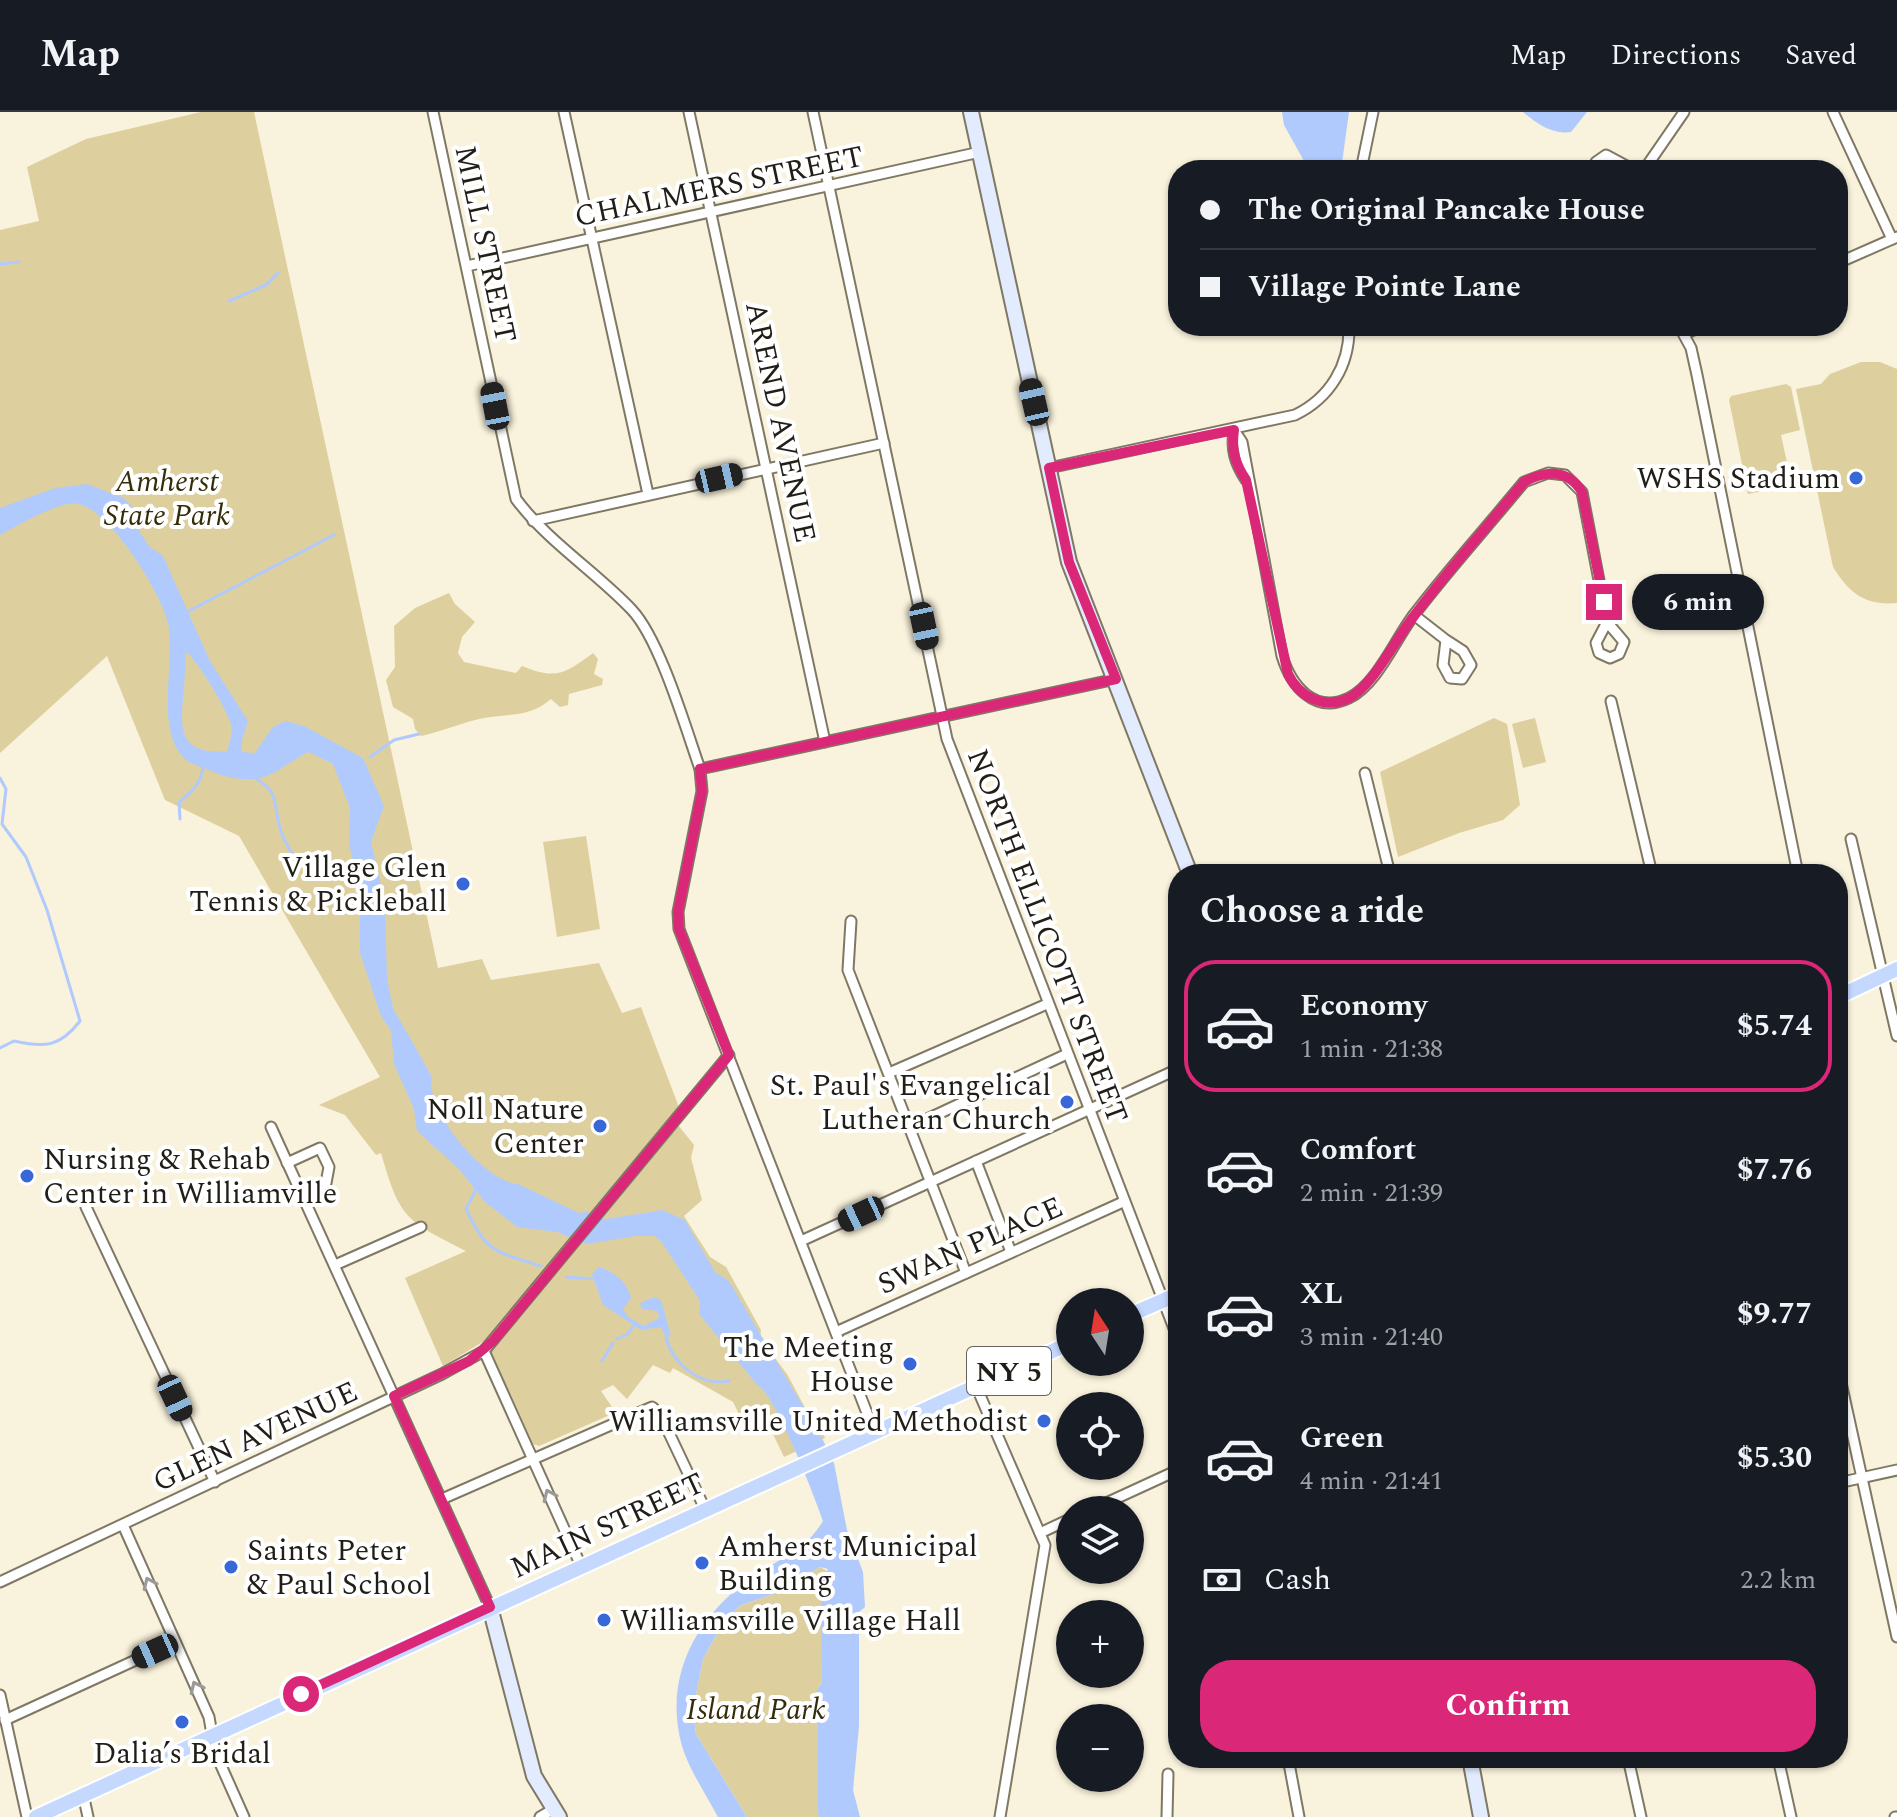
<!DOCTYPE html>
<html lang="en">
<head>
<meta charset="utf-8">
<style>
	body { margin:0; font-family:Spectral,serif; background:#20242c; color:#f1f3f6; height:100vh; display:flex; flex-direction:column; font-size:30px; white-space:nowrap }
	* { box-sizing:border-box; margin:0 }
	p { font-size:26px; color:#9ea1a6 }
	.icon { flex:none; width:44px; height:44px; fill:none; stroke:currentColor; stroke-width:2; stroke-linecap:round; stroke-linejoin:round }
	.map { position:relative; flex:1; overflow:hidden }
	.side { position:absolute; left:1168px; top:752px; width:680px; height:904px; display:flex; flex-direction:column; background:#171b24; border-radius:32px; box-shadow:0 2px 6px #0004 }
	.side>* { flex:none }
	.banner { position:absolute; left:1168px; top:48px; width:680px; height:176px; border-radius:32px; box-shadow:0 2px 6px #0004; display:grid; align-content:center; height:176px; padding:0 32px; background:#171b24 }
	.needle { width:52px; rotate:348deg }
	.fabs { position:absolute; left:1056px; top:1176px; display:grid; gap:16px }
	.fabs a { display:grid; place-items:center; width:88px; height:88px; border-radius:50%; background:#171b24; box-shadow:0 2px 6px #0004; font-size:40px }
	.end { position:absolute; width:36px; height:36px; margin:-18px; border:10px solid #db2777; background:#fff; box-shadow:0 0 0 4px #fff }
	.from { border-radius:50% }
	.bubble { position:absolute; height:56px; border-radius:28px; background:#171b24; box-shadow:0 2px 6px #0004; font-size:26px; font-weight:700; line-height:56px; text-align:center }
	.car { position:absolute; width:24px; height:48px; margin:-24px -12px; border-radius:10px; box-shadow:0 0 6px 2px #0007; background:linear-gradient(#222 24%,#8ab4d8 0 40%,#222 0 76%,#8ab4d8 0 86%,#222 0) }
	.banner b { display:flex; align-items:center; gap:28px; height:76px; font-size:30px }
	.banner b+b { border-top:2px solid #363941 }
	.banner i { width:20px; height:20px; background:#f1f3f6 }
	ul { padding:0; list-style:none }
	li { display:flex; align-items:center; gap:24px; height:132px; margin:0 16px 12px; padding:0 16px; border:4px solid transparent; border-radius:32px }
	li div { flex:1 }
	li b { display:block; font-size:30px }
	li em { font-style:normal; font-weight:700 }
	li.on { border-color:#db2777 }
	li>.icon { width:72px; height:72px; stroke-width:1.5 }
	h2 { padding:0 32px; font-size:36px; line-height:96px }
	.pay { display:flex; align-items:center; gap:20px; height:88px; padding:0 32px; font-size:30px }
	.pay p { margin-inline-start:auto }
	.button { display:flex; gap:16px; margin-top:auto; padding:16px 32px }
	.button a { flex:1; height:92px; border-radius:32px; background:#db2777; color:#fff; font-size:32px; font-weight:700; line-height:92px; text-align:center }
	header { display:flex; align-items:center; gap:48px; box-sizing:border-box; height:112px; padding:0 40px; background:#171b24; border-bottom:2px solid #363941 }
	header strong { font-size:38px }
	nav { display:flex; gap:44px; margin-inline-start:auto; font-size:28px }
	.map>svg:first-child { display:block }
	.green { fill:#ded09e }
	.water { fill:#b0cafe; fill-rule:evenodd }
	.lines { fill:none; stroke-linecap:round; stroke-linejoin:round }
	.stream { stroke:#b0cafe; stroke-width:3 }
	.street-casing { stroke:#7e7864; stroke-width:13 }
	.secondary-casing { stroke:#7e7864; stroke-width:18 }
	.primary-casing { stroke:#fff; stroke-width:18 }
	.street { stroke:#fff; stroke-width:9 }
	.secondary { stroke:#e2ecfe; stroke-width:14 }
	.primary { stroke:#c5d8fe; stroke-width:14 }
	.oneway { stroke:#9b9a96 }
	.route { stroke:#db2777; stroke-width:10 }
	.poi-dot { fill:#3867d8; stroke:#fff; stroke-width:3 }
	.labels { text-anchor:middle; stroke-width:8; stroke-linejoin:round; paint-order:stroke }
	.shield { fill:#fff; stroke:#63625c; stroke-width:2 }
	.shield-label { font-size:28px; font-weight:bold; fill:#201e16 }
	.street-label { font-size:30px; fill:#201e16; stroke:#fff }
	.poi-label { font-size:30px; fill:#201e16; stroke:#fff; text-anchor:end }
	.park-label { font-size:30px; font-style:italic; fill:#352c0a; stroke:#fff }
</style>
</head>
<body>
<header>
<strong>Map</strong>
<nav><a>Map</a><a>Directions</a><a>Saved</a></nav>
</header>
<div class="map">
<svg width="1897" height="1705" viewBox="0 0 1897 1705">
	<rect width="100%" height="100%" fill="#f9f2dc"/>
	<!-- green -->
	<g class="green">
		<path d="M201 0H254L438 856 482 847 491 868 599 851 622 901 641 895 680 998 674 1008 694 1033 691 1046 702 1088 684 1104 710 1145 726 1155 761 1218 760 1226 787 1262 810 1305H815L825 1326 784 1345 763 1301 755 1295 739 1302 733 1290 673 1256 670 1261 653 1253 627 1287 613 1273 601 1279 612 1295 608 1297 610 1303 539 1334 533 1332 486 1228 443 1254 405 1166 466 1139C405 1108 400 1107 381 1041L376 1043 345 1003 319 993 380 965 239 724 165 688 107 544 0 641V118L39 109 27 55 86 27Z"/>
		<path d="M1861 250H1880L1897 257V491C1865 494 1849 481 1833 455L1796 277 1821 272 1830 262Z"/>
		<polygon points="1786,272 1791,275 1800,318 1781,323 1792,373 1748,382 1729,288 1731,284"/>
		<path d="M449 481 455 492 475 510 462 525 458 541 464 550 516 561 522 554C556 568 565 562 593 541L598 547 594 562 603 567 602 573 569 582 568 593 560 595 551 587C529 606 510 601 484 606 463 610 443 619 421 624L415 617 413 607 393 595 386 568 395 555 394 514 415 496Z"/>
		<polygon points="1494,606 1507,612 1520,693 1503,708 1459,721 1398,745 1380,660"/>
		<polygon points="1535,606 1546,650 1523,656 1512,612"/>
		<polygon points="586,724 600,817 557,825 543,730"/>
		<polygon points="820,1455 829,1460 823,1469 822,1571 817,1577 819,1705 747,1705 696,1622 693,1598 703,1547 720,1516 739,1494 776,1481"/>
	</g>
	<!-- water -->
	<g class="water">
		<polygon points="1349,0 1341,58 1309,58 1284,13 1282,0"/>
		<path d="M1523 0H1587L1571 20C1553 23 1537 12 1523 0Z"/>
		<path d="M87 372 124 386 138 402 139 419 149 434 163 444 210 549 248 609 242 628V640L255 641 272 616 285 609 304 614 363 646 384 694 371 730 385 791 387 867 393 896 432 965C424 997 484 1070 518 1072L579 1101 587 1100 606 1107 662 1098 685 1108 715 1160 729 1169 823 1328 834 1351 847 1418 863 1460 865 1495 859 1500V1614L853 1678 860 1705H819L818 1700 817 1577 822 1571 821 1494 823 1468 828 1457 820 1455 776 1481 739 1494 720 1516 703 1547 693 1598 696 1622 747 1705H718C706 1682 689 1658 682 1634 662 1563 699 1500 757 1462 782 1446 808 1435 823 1409 815 1385 774 1280 758 1274L699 1202 700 1189 661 1129 654 1124H635L587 1132 557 1120 517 1115 484 1089 460 1058 417 1019 414 997 394 952 391 919 381 904 360 841V779L349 732 350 696 333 652 309 640C294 646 282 658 267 664 248 670 231 667 213 660 205 656 192 653 185 647 154 618 176 549 168 511 161 480 110 399 79 392 60 388 17 414 0 423V396L55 376ZM186 540C197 548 228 599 231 613 233 622 229 631 227 639 177 644 180 614 184 577 185 565 185 551 186 540Z"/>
		<path d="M599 1155C612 1158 629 1172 631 1186L623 1197 628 1205 644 1214 659 1206 658 1199 642 1197 640 1191 654 1185 661 1188 671 1224 666 1226 661 1215 641 1218 603 1193 592 1162Z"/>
	</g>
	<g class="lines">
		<!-- stream -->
		<g class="stream">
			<polyline points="0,152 19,150"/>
			<polyline points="229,189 266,173 278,161"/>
			<polyline points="185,501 334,423"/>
			<polyline points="370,645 394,628 419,622"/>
			<path d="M252 664C281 681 272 688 280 716 282 726 289 736 294 745"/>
			<path d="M0 666 6 677 2 712 26 745 47 798 80 909C60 935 45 936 14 929L0 936"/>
			<path d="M180 707 179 690C192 680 203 670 203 652"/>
			<path d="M476 1077 466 1097C487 1142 495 1139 541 1154"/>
			<polyline points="567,1165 594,1167"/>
			<path d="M666 1226C674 1253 701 1275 729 1269"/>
			<polyline points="617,1227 628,1222 633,1214"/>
			<polyline points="602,1249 613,1231"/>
		</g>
		<!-- street casing -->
		<g class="street-casing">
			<g id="street">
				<path d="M433 0 516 387C548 430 595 459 632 498 660 528 686 617 700 657L702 679 678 800 679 817 874 1319"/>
				<polyline points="564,0 648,382"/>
				<polyline points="689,0 825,630"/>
				<polyline points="813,0 947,627 1178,1227"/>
				<polyline points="1833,0 1892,127"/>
				<polyline points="1361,58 1373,0"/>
				<polyline points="1593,58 1596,50 1606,43 1634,58"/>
				<polyline points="1644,58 1684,0"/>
				<polyline points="1838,151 1897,125"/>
				<polyline points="467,154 980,40"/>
				<polyline points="1679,214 1691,236 1697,263 1798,762"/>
				<polyline points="1684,222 1703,214"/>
				<path d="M1234 318 1242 330 1282 544C1291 573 1314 603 1349 586 1377 572 1395 528 1413 504 1448 458 1487 415 1524 370L1548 361 1565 363 1582 380 1607 510"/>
				<path d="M1234 318C1231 338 1235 351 1246 368"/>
				<path d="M1049 356 1295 303C1330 286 1350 253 1349 214"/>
				<polyline points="533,409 884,331"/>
				<polyline points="1414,503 1446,528 1443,553 1450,566 1462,567 1471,553 1463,539 1446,528"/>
				<polygon points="1607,510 1624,530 1619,542 1610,546 1599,541 1596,531"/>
				<polyline points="1611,589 1652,762"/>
				<polyline points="700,657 1116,567"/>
				<polyline points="1365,661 1390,762"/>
				<polyline points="1851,727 1897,924"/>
				<polyline points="851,809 848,858 966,1161"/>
				<polyline points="889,961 1047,892"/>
				<polyline points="271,1015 490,1495"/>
				<polyline points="910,1015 1067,942"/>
				<polyline points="976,1049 1011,1140"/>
				<polyline points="287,1051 320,1036 329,1055 326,1071 304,1086"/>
				<polyline points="86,1095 215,1370"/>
				<polyline points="801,1129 1178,957"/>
				<polyline points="335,1153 421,1115"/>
				<polyline points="836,1220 1123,1090"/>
				<polyline points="484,1239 581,1454"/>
				<polyline points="1838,1257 1897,1525"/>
				<polyline points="976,1274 1045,1433 1000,1705"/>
				<polyline points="1838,1371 1897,1358"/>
				<polyline points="442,1387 652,1295 660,1302 705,1397"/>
				<polyline points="1091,1398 1178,1358"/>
				<polyline points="123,1413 209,1605 215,1640 244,1705"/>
				<polyline points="1040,1421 1070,1407"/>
				<polyline points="0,1470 442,1262 484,1239 729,943"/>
				<polyline points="0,1583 27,1705"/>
				<polyline points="5,1608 175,1530"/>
				<polyline points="1288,1646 1299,1705"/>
				<polyline points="1628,1646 1641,1705"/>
				<polyline points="1778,1646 1791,1705"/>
				<polyline points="83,1682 88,1705"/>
				<polyline points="540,1705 554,1697"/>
				<polyline points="1167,1705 1168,1662"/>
				<polyline points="1895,1705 1897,1705"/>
			</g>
		</g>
		<!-- secondary casing -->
		<g class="secondary-casing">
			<g id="secondary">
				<polyline points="971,0 1069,450 1190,762"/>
				<polyline points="490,1495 534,1664 559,1705"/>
				<polyline points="1470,1646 1481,1705"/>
			</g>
		</g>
		<!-- primary casing -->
		<g class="primary-casing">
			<g id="primary">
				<polyline points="1838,885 1897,857"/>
				<polyline points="1130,1203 1178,1182"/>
				<polyline points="36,1705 1070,1231"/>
			</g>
		</g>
		<!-- street -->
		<use href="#street" class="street"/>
		<!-- secondary -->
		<use href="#secondary" class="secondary"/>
		<!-- primary -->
		<use href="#primary" class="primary"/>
	</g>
	<!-- one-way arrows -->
	<defs><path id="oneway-chevron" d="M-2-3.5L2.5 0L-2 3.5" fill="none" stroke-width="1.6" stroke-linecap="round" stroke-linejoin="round" transform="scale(2)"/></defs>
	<g class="oneway">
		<use href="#oneway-chevron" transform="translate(549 1383) rotate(-114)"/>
		<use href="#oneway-chevron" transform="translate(149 1471) rotate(-114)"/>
		<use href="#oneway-chevron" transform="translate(196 1575) rotate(-115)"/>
	</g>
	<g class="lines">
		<!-- route -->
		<path class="route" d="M301 1582 490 1495 394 1284 469 1249 493 1229 729 943 679 817 678 800 702 679 700 657 1116 567 1069 450 1049 356 1234 318C1231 338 1235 351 1246 368L1288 562C1299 585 1325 598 1349 586 1374 573 1396 526 1414 504 1448 458 1487 415 1524 370 1546 358 1568 357 1582 380L1604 490"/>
	</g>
	<!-- markers -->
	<g class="poi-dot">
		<circle cx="1856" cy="366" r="8"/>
		<circle cx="463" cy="772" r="8"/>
		<circle cx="1067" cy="990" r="8"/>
		<circle cx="600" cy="1014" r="8"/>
		<circle cx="27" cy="1064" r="8"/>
		<circle cx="910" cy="1252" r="8"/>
		<circle cx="1044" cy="1309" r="8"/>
		<circle cx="702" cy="1451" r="8"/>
		<circle cx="231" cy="1455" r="8"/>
		<circle cx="604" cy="1508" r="8"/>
		<circle cx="182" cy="1610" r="8"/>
	</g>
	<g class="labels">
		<!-- shield labels -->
		<rect class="shield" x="967" y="1235" width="84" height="48" rx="6"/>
		<g class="shield-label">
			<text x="1009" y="1269">NY 5</text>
		</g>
		<!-- street labels -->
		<g class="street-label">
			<text transform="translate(719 74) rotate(-12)" y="10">CHALMERS STREET</text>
			<text transform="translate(486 132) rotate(78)" y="10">MILL STREET</text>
			<text transform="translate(781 310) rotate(78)" y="10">AREND AVENUE</text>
			<text transform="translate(1048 824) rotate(69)" y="10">NORTH ELLICOTT STREET</text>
			<text transform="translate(970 1133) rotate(-24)" y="10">SWAN PLACE</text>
			<text transform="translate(255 1324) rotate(-25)" y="10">GLEN AVENUE</text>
			<text transform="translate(607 1413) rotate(-25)" y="10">MAIN STREET</text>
		</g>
		<!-- poi labels -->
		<g class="poi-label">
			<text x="1840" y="376">WSHS Stadium</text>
			<text x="447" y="765">Village Glen<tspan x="447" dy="34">Tennis &amp; Pickleball</tspan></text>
			<text x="1051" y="983">St. Paul's Evangelical<tspan x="1051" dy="34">Lutheran Church</tspan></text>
			<text x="584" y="1007">Noll Nature<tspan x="584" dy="34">Center</tspan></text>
			<text x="43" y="1057" text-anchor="start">Nursing &amp; Rehab<tspan x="43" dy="34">Center in Williamville</tspan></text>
			<text x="894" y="1245">The Meeting<tspan x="894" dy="34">House</tspan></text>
			<text x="1028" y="1319">Williamsville United Methodist</text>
			<text x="718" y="1444" text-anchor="start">Amherst Municipal<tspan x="718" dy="34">Building</tspan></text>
			<text x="247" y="1448" text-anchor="start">Saints Peter<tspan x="247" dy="34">&amp; Paul School</tspan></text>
			<text x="620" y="1518" text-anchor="start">Williamsville Village Hall</text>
			<text x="182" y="1651" text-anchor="middle">Dalia’s Bridal</text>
		</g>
		<!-- park labels -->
		<g class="park-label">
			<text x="167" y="379">Amherst<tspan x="167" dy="34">State Park</tspan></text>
			<text x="756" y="1607">Island Park</text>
		</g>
	</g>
</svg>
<div class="fabs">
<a><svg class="needle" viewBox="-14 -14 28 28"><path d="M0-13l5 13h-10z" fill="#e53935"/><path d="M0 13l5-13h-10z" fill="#9ea1a6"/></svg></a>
<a><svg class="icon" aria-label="locate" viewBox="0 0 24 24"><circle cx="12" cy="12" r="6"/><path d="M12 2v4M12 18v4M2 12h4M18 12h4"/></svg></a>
<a><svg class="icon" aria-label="layers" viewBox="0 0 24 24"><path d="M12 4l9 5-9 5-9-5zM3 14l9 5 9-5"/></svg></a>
<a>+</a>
<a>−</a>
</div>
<i class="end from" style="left:301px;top:1582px"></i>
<i class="end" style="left:1604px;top:490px"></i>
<div class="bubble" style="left:1632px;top:462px;width:132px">6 min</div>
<i class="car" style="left:1034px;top:290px;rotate:347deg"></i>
<i class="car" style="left:495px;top:294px;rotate:349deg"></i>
<i class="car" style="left:719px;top:366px;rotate:77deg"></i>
<i class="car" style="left:924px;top:514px;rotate:168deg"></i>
<i class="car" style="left:861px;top:1102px;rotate:245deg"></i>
<i class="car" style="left:175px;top:1286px;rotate:155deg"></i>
<i class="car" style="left:155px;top:1539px;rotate:246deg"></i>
<div class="banner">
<b><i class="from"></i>The Original Pancake House</b>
<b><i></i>Village Pointe Lane</b>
</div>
<section class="side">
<h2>Choose a ride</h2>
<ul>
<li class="on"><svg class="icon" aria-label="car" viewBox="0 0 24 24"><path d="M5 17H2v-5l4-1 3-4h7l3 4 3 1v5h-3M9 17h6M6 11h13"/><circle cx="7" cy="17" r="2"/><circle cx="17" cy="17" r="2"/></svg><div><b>Economy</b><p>1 min · 21:38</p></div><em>$5.74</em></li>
<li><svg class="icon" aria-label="car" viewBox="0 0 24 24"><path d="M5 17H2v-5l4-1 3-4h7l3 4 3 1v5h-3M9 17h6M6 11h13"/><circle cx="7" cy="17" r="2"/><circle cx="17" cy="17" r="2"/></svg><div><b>Comfort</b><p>2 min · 21:39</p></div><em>$7.76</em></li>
<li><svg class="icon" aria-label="car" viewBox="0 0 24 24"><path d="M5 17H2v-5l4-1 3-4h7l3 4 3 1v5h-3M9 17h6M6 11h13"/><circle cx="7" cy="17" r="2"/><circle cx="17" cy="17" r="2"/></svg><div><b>XL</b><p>3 min · 21:40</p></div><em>$9.77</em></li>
<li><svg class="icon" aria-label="car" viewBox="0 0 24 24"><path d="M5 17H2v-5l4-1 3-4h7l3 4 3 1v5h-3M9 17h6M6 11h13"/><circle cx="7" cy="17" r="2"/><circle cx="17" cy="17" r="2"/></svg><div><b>Green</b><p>4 min · 21:41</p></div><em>$5.30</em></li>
</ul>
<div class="pay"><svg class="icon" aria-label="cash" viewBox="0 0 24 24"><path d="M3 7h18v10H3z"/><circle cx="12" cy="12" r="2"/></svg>Cash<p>2.2 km</p></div>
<div class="button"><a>Confirm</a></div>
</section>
</div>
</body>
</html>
